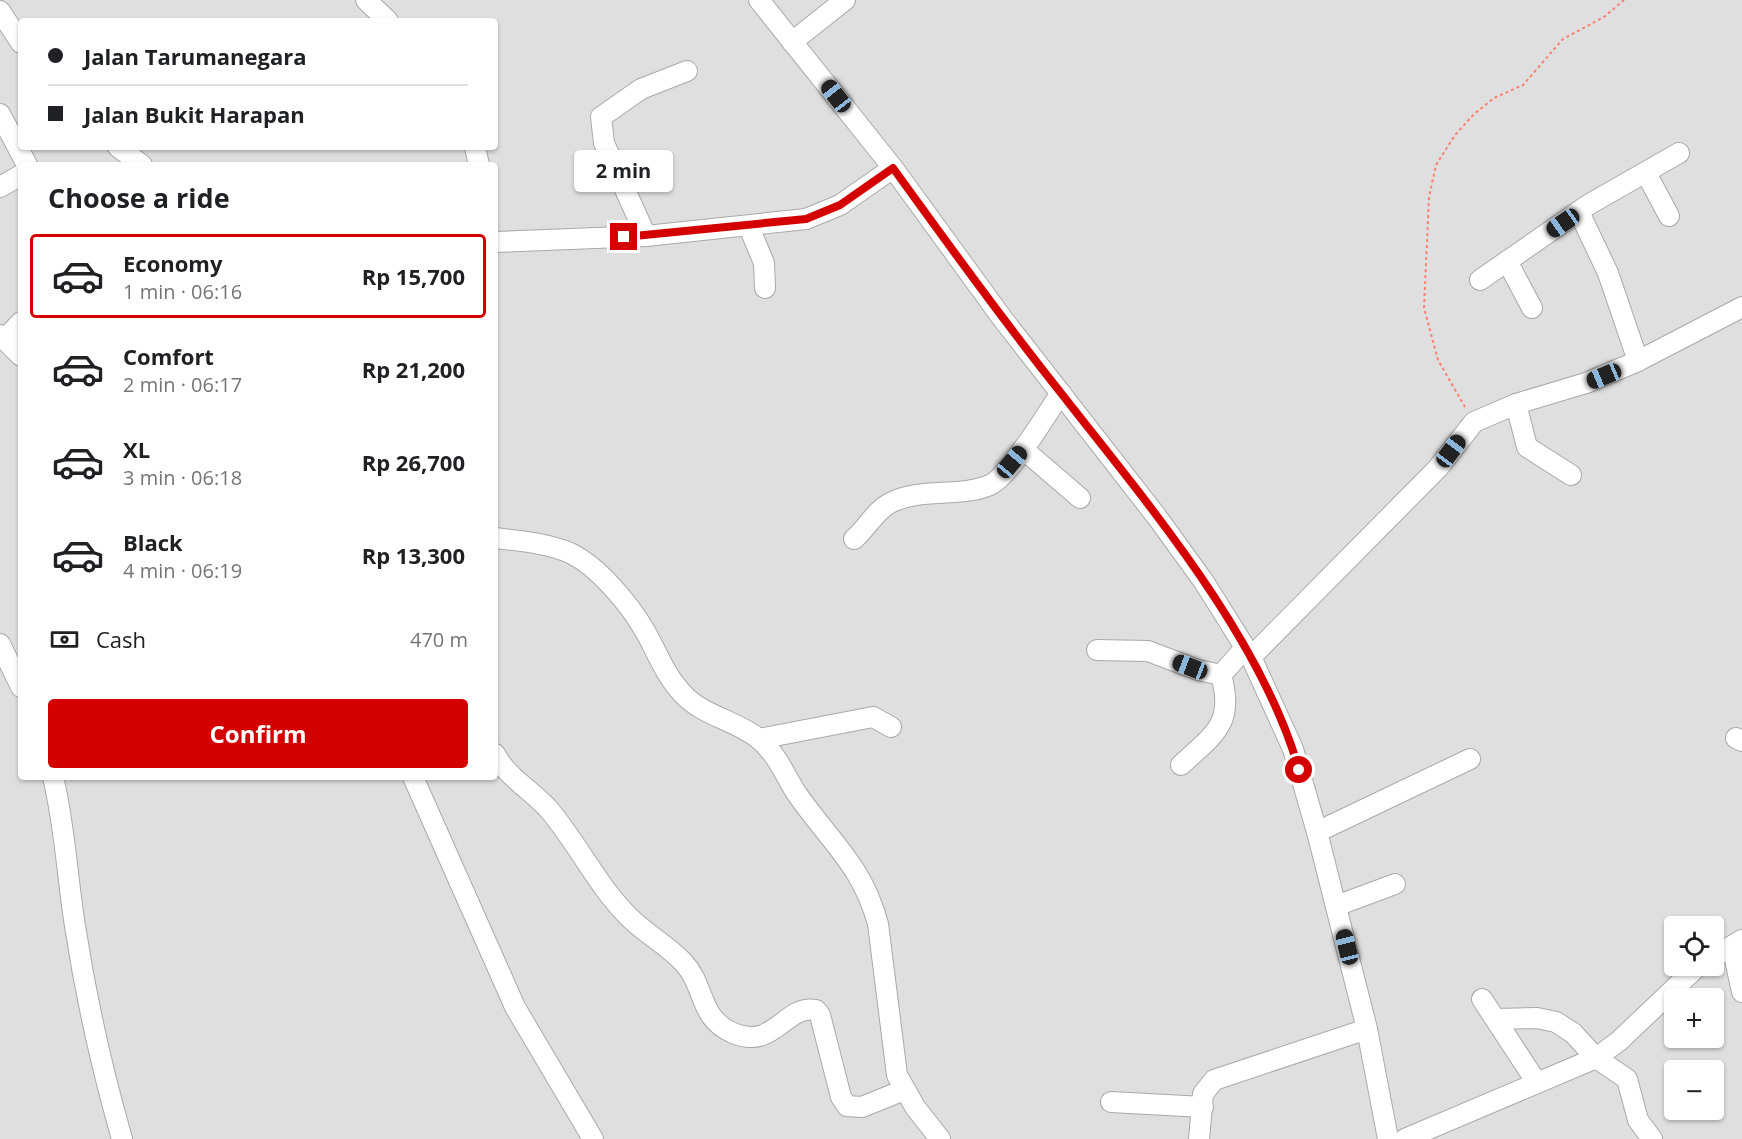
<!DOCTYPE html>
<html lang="en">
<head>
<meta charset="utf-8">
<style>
	body { margin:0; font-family:"Open Sans",sans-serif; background:#f2f2f2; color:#202124; height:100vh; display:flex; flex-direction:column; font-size:22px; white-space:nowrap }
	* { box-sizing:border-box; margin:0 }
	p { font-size:20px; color:#757577 }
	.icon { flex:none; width:33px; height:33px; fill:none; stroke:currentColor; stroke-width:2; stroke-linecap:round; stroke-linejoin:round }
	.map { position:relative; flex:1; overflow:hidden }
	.side { position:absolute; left:18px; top:162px; width:480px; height:618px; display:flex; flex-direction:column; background:#fff; border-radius:6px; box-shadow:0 2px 4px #0004 }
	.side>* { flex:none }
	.top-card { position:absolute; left:18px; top:18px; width:480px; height:132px; border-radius:6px; box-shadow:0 2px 4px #0004; display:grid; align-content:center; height:132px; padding:0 30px; background:#fff }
	.buttons { position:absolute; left:1664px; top:916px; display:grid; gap:12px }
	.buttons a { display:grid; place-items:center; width:60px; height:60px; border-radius:6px; background:#fff; box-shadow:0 2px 4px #0004; font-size:30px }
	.end { position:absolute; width:27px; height:27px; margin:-14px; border:8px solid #d40000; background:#fff; box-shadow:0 0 0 3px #fff }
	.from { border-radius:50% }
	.bubble { position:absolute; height:42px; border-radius:6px; background:#fff; box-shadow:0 2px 4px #0004; font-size:20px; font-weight:700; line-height:42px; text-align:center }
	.car { position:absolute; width:18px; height:36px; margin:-18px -9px; border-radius:8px; box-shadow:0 0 4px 2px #0007; background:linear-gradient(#222 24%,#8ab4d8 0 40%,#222 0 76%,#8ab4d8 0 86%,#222 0) }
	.top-card b { display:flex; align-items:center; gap:21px; height:57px; font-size:22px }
	.top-card b+b { border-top:2px solid #e0e0e0 }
	.top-card i { width:15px; height:15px; background:#202124 }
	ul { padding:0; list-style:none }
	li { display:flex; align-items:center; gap:18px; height:84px; margin:0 12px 9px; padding:0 18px; border:3px solid transparent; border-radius:6px }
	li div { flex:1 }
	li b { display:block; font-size:22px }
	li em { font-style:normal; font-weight:700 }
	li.selected { border-color:#d40000 }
	li>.icon { width:54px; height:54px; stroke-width:1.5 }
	h2 { padding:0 30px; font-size:27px; line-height:72px }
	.pay { display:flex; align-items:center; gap:15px; height:66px; padding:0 30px; font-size:22px }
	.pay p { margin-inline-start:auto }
	.action { display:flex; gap:12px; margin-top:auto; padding:12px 30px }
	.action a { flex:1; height:69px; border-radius:6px; background:#d40000; color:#fff; font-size:24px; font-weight:700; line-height:69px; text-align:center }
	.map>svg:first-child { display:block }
	.residential { fill:#e0dfdf; fill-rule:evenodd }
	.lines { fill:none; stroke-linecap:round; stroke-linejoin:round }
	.minor-casing { stroke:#a9a9a9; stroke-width:22 }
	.path { stroke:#fa8072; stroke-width:2; stroke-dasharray:3 3; stroke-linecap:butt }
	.minor { stroke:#fff; stroke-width:20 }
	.route { stroke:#d40000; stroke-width:8 }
</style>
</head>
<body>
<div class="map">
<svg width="1742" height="1139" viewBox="0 0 1742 1139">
	<rect width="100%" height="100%" fill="#f2efe9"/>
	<!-- residential -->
	<path class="residential" d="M0 0H1742V1139H0ZM21 21H495V147H21ZM21 165H495V777H21ZM1674 927H1713V966H1674ZM1674 999H1713V1038H1674ZM1674 1071H1713V1110H1674Z"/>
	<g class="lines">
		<!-- minor casing -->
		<g class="minor-casing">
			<g id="minor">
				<polyline points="366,0 388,21"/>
				<polyline points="759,0 893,168 1002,318 1157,517 1204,582 1251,657 1293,749 1317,832 1367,1029 1388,1139"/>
				<polyline points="0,11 21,43"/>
				<polyline points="792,42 845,0"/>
				<polyline points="0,114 27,165"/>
				<polyline points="118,147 142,165"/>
				<polyline points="475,147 479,165"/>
				<polyline points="1646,173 1669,216"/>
				<polyline points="0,187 21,175"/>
				<polyline points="1579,212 1608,273 1638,361"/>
				<polyline points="749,227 764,263 765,288"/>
				<polyline points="646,236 604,143 601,117 641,89 687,71"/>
				<polyline points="495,242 646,236 806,219 840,205 893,168"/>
				<polyline points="1507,261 1532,308"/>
				<polyline points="1480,280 1588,205 1679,153"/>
				<polyline points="0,335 21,356"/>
				<polyline points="4,340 21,322"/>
				<polyline points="1516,404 1527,447 1571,475"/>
				<polyline points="1023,449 1080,498"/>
				<path d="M495 538C520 541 547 543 570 553 598 566 630 605 645 631 657 652 665 675 682 693 702 716 736 720 759 739 776 753 784 773 795 791 828 840 862 864 878 924L897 1075 915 1107 940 1139"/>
				<path d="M854 539C867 528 875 511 890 503 920 487 959 498 990 485 1010 476 1047 413 1061 393"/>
				<polyline points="0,644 21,687"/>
				<polyline points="1097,650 1148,651 1198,670 1221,675"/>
				<polyline points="1251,657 1438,468 1474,422 1516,404 1586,383 1638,361 1742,307"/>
				<polyline points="1736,738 1742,741"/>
				<polyline points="759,739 873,717 891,727"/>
				<path d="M495 754C507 778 535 792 551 812 579 846 599 888 630 918 646 934 667 945 683 962 706 986 698 1018 733 1033 774 1051 785 1004 816 1010L820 1015 841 1097 847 1106 862 1107 904 1090"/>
				<path d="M1181 765C1214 734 1235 724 1221 675L1245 648"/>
				<path d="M53 777C65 826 67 876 75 926 86 998 102 1069 122 1139"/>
				<polyline points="413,777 515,1007 593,1139"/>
				<polyline points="1317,832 1470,759"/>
				<polyline points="1336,906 1395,884"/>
				<polyline points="1732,946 1742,992"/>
				<polyline points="1713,957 1742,940"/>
				<polyline points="1482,999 1537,1083"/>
				<polyline points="1497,1019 1537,1018 1556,1022 1573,1033 1596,1058 1627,1079 1638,1120 1652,1139"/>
				<polyline points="1111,1102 1203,1107"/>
				<polyline points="1199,1139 1203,1094 1214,1080 1367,1029"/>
				<polyline points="1405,1139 1596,1058 1619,1041 1698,966"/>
			</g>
		</g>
		<!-- path -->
		<polyline class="path" points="1465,407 1438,360 1424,308 1429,197 1436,165 1455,135 1474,114 1494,98 1523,85 1563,39 1604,17 1624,0"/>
		<!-- minor -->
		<use href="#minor" class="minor"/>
	</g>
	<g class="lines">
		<!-- route -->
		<path class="route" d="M624 237 806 219 840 205 893 168C948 244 1003 320 1061 393 1146 502 1261 636 1299 770"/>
	</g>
</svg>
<div class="buttons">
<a><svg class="icon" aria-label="locate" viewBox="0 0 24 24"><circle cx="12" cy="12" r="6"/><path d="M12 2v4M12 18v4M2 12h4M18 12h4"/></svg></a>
<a>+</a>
<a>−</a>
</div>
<i class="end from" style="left:1299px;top:770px"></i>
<i class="end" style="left:624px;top:237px"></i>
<div class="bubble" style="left:574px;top:150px;width:99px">2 min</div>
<i class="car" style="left:836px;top:96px;rotate:322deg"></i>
<i class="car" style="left:1563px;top:223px;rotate:235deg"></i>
<i class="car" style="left:1604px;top:376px;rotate:247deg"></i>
<i class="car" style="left:1451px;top:451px;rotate:37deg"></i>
<i class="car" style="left:1012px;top:462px;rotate:40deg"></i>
<i class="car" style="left:1190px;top:667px;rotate:291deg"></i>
<i class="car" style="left:1347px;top:947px;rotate:346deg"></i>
<div class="top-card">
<b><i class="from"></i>Jalan Tarumanegara</b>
<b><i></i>Jalan Bukit Harapan</b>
</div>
<section class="side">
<h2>Choose a ride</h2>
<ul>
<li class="selected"><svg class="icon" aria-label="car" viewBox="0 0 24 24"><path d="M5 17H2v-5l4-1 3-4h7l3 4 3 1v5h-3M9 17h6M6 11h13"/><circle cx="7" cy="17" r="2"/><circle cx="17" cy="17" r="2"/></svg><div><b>Economy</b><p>1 min · 06:16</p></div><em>Rp 15,700</em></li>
<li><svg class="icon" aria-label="car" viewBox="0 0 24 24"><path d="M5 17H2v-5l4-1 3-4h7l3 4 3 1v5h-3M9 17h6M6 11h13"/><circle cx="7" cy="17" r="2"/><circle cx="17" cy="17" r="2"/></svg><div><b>Comfort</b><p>2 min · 06:17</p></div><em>Rp 21,200</em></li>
<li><svg class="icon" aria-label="car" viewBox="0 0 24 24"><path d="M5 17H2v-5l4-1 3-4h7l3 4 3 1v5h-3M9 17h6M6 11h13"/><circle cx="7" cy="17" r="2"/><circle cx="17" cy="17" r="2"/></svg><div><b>XL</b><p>3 min · 06:18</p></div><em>Rp 26,700</em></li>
<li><svg class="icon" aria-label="car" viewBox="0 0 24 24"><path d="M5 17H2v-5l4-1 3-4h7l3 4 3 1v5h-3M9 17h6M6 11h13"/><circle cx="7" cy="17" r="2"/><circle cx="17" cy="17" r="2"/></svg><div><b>Black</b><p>4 min · 06:19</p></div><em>Rp 13,300</em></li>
</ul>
<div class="pay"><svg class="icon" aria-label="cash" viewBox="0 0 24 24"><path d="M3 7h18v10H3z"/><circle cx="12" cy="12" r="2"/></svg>Cash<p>470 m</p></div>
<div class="action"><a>Confirm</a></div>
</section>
</div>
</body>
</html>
